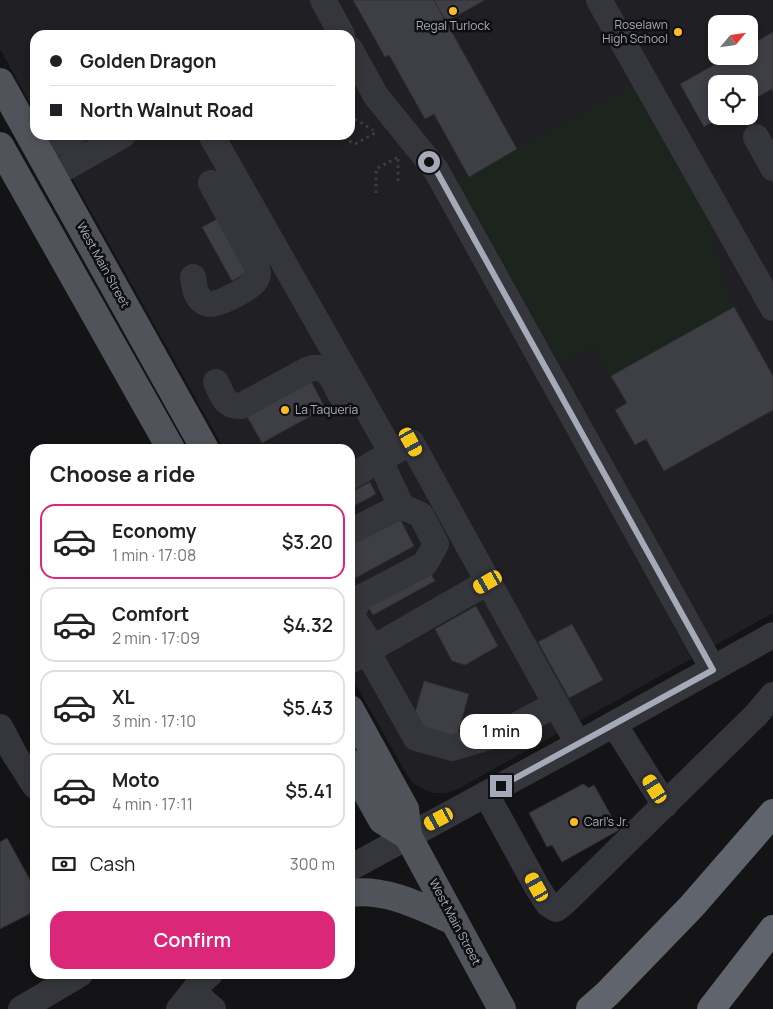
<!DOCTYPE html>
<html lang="en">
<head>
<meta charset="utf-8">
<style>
	body { margin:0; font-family:Manrope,sans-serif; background:#f6f6f6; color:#202124; height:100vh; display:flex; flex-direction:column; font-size:19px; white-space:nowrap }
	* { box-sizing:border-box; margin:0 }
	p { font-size:16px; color:#757577 }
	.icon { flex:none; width:28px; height:28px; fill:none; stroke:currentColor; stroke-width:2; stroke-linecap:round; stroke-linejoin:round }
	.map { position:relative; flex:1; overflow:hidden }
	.details { position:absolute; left:30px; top:444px; width:325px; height:535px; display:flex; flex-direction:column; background:#fff; border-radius:15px; box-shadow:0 2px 8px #0003 }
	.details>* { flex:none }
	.guide { position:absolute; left:30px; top:30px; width:325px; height:110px; border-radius:15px; box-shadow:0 2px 8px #0003; display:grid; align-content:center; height:110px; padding:0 20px; background:#fff }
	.needle { width:32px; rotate:61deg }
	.fabs { position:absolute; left:708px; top:15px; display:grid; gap:10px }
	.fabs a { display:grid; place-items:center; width:50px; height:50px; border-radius:10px; background:#fff; box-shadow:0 2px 8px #0003; font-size:25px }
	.end { position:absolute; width:22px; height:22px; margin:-11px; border:6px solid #a5aab8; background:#111; box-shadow:0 0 0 2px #111 }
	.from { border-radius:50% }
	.bubble { position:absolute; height:35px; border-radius:15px; background:#fff; box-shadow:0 2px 8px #0003; font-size:16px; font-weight:600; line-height:35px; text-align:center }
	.car { position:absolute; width:15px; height:30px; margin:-15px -8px; border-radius:6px; box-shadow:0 0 4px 1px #0007; background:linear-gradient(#f5c518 24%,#345 0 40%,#f5c518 0 76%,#345 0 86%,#f5c518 0) }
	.guide b { display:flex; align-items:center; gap:18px; height:48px; font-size:19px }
	.guide b+b { border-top:1px solid #e0e0e0 }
	.guide i { width:12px; height:12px; background:#202124 }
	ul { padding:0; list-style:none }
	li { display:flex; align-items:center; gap:15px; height:75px; margin:0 10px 8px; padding:0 10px; border:2px solid #e0e0e0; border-radius:15px }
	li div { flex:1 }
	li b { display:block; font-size:19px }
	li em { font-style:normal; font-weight:600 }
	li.current { border-color:#db2777 }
	li>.icon { width:45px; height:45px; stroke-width:1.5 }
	h2 { padding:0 20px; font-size:22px; line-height:60px }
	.pay { display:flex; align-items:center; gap:12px; height:55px; padding:0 20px; font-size:19px }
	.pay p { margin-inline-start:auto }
	.primary-button { display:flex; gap:10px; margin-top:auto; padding:10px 20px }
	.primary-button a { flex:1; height:58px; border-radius:15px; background:#db2777; color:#fff; font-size:20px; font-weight:600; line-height:58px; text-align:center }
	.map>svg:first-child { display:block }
	.built { fill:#202024; fill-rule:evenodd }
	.green { fill:#1c251d }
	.building { fill:#3e3f44; stroke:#2e2e33 }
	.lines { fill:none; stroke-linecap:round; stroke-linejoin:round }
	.path { stroke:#3b3d43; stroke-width:3; stroke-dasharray:2.5 4; stroke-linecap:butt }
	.minor { stroke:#35363c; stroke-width:26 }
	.major { stroke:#51535b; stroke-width:28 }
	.highway { stroke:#60646d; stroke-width:28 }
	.route { stroke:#a5aab8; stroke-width:6 }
	.poi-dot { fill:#ffbb24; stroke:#0f0f11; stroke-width:2 }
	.labels { text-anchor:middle; stroke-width:5; stroke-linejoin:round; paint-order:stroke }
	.poi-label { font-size:12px; fill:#a5aab8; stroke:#0f0f11; text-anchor:start }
	.street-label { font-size:12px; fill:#a5aab8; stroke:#0f0f11 }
</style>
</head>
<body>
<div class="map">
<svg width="773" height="1009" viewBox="0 0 773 1009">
	<rect width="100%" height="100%" fill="#141416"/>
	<!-- built -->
	<path class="built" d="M0 0H773V613L458 789 445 793H433L425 790 414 784 407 775 350 674V449H224L48 135H350V35H35V112L0 49ZM716 24H749V56H716ZM716 84H749V116H716Z"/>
	<!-- green -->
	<polygon class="green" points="635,84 709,218 724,287 734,307 611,376 593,345 559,364 457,183"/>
	<!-- building -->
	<g class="building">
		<polygon points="353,0 434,0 517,149 469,177 434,114 425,119 389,55 385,57"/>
		<polygon points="434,0 485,0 446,22"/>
		<polygon points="773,32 773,92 772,89 749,102 749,84 716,84 716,116 723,116 704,127 680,84 730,56 749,56 749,46"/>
		<polygon points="221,217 251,270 232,281 202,227"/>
		<polygon points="734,307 773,376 773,410 664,471 646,439 635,445 615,410 627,403 611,376"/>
		<polygon points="309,377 325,408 262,443 245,413"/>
		<polygon points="370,482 376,494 350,508 350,493"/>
		<polygon points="398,515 414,546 350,581 350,541"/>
		<polygon points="429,571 435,581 373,615 367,605"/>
		<polygon points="476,606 498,646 465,665 452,661 435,629"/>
		<polygon points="572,624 603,680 569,698 538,642"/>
		<polygon points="424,681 469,694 456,739 411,727"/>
		<polygon points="583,784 589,788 594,785 619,830 562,862 552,845 547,847 529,813"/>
		<polygon points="7,838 35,889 35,911 0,929 0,842"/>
	</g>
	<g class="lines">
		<!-- path -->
		<g class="path">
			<polyline points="355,119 373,130"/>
			<polyline points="338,135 355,144 377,132"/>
			<polyline points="398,159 398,182"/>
			<polyline points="376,193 376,169 398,157"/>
		</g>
		<!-- minor -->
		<g class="minor">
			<polyline points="323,0 342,35"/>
			<polyline points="599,0 773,308"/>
			<polyline points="350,49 376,96 436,170 713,669"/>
			<polyline points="211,135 392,453"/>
			<polyline points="756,137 773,168"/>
			<polyline points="37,146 52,145 73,135"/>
			<polyline points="53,175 123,135"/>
			<path d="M193 277C194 282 194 288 196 292 204 313 224 301 237 294 244 290 251 287 256 280 259 275 258 270 256 265L211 183"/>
			<path d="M216 382C222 394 224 407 241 406L307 370C328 361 334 383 342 397"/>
			<polyline points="380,460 401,506"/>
			<polyline points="350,477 411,442 578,744"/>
			<polyline points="350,532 401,506 421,515 436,544 425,564 360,598 351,615 373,648"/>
			<polyline points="367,651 416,738 452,748 502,733 556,704"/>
			<polyline points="350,661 488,582"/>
			<polyline points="614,724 665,805"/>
			<polyline points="0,727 15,755 35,786"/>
			<polyline points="486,794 537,887 548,904 556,909 565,902 756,715 773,695"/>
			<polyline points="350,868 578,744 773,635"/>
			<polyline points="193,992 213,1009"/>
			<polyline points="21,1009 80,974"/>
			<polyline points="179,1009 199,984 210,974"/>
		</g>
		<!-- major -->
		<g class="major">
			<polyline points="0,82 205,449"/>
			<polyline points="0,146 171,449"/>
			<polyline points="350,709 405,809 408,836 502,1009"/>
			<polyline points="350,763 382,820 408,836"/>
			<path d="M350 893C387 888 421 907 454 921"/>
		</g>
		<!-- highway -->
		<g class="highway">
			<polyline points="590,1009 607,994 692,906 773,813"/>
			<polyline points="711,1009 773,929"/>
		</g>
	</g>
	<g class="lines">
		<!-- route -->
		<polyline class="route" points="429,162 436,170 713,670 501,786"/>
	</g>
	<!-- markers -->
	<g class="poi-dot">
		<circle cx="453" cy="11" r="5"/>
		<circle cx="678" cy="32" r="5"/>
		<circle cx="285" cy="410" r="5"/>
		<circle cx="574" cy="822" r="5"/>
	</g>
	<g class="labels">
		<!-- poi labels -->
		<g class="poi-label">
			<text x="668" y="29" text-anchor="end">Roselawn<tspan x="668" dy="14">High School</tspan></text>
			<text x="453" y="30" text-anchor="middle">Regal Turlock</text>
			<text x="295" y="414">La Taqueria</text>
			<text x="584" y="826">Carl's Jr.</text>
		</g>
		<!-- street labels -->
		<g class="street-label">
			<text transform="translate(103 265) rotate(61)" y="4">West Main Street</text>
			<text transform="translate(455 922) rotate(62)" y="4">West Main Street</text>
		</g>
	</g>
</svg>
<div class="fabs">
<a><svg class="needle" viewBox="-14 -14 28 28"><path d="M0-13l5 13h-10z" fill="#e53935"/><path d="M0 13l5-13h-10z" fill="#757577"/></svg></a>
<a><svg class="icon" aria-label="locate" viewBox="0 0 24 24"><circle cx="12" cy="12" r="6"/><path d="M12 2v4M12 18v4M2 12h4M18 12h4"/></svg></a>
</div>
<i class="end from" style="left:429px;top:162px"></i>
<i class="end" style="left:501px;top:786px"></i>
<div class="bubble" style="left:460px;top:714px;width:82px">1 min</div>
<i class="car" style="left:411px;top:442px;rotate:151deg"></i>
<i class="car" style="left:488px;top:582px;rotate:240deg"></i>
<i class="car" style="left:655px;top:789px;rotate:328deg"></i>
<i class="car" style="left:439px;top:819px;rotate:242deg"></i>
<i class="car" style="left:537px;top:887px;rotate:331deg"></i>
<div class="guide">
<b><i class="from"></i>Golden Dragon</b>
<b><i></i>North Walnut Road</b>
</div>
<section class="details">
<h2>Choose a ride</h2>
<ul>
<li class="current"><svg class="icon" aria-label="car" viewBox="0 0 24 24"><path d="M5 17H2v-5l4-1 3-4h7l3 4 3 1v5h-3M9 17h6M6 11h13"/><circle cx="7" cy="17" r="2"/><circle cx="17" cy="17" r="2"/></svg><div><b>Economy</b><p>1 min · 17:08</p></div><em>$3.20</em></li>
<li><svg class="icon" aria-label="car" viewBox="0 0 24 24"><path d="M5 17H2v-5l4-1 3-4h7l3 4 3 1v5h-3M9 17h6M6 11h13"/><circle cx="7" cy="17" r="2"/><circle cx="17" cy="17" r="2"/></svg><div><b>Comfort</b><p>2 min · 17:09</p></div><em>$4.32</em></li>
<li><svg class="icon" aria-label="car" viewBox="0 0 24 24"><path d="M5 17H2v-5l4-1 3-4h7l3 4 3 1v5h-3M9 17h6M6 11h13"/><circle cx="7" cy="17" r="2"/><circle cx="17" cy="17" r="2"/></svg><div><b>XL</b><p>3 min · 17:10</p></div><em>$5.43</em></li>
<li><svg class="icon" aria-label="car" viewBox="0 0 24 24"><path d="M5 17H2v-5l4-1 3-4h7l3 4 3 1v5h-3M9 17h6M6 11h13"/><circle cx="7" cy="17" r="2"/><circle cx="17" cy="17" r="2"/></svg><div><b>Moto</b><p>4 min · 17:11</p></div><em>$5.41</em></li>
</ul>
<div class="pay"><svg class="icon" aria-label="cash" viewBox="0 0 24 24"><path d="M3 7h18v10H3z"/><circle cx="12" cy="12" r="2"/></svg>Cash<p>300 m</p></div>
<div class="primary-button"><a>Confirm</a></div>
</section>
</div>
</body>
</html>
